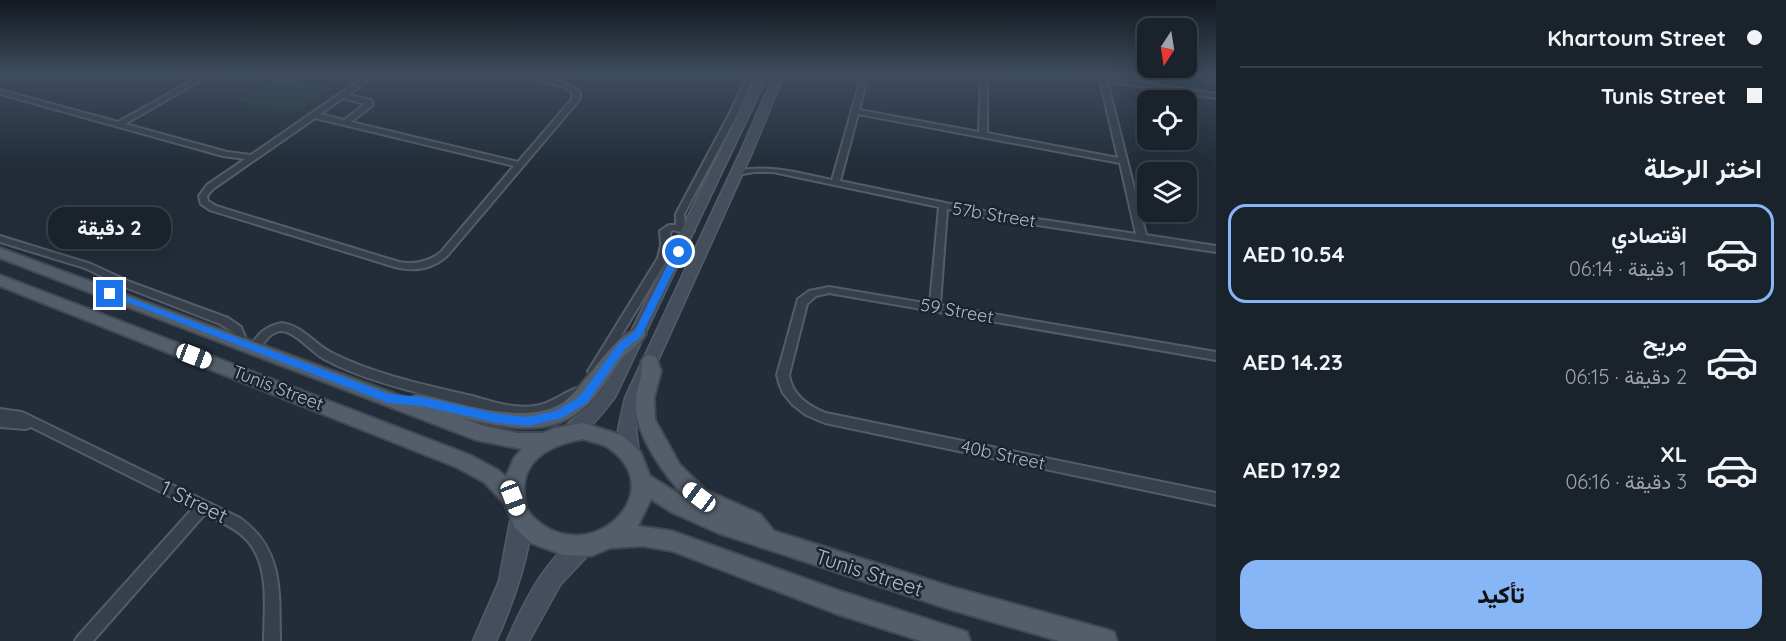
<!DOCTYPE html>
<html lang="ar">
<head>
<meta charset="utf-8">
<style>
	body { margin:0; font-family:Quicksand,Vazirmatn,sans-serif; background:#232a33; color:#f1f3f6; direction:rtl; height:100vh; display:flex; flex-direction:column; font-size:22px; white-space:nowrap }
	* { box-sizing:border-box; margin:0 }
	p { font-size:20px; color:#9fa4a9 }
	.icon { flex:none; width:33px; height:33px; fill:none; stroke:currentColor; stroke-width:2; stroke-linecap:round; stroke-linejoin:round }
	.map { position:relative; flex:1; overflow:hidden; direction:ltr }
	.panel { display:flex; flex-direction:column; background:#1a222b; width:570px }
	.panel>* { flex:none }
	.guide { display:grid; align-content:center; height:132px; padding:0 24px; background:#1a222b }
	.needle { width:39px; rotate:192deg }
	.fabs { position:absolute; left:1137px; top:18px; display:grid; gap:12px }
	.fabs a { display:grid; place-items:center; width:60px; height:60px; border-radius:12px; background:#1a222b; box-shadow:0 6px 24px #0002,0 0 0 2px #383f47; font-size:30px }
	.end { position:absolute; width:27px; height:27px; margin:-14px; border:8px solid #1a73e8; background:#fff; box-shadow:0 0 0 3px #fff }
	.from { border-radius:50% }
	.bubble { position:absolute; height:42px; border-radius:18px; background:#1a222b; box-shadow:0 6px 24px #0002,0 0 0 2px #383f47; font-size:20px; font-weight:800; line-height:42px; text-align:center; direction:rtl }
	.car { position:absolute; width:18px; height:36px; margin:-18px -9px; border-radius:8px; box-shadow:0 0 4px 2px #0007; background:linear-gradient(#fff 24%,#345 0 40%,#fff 0 76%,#345 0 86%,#fff 0) }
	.guide b { display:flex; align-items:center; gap:21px; height:57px; font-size:22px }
	.guide b+b { border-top:2px solid #383f47 }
	.guide i { width:15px; height:15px; background:#f1f3f6 }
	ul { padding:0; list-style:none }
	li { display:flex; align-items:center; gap:18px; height:99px; margin:0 12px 9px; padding:0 12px; border:3px solid transparent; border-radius:18px }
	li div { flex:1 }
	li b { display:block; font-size:22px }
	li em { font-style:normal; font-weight:800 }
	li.on { border-color:#86b6f5 }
	li>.icon { width:54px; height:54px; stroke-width:1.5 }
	h2 { padding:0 24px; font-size:27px; line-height:72px }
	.action { display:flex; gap:12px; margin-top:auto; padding:12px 24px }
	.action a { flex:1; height:69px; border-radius:18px; background:#86b6f5; color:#111; font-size:24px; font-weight:800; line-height:69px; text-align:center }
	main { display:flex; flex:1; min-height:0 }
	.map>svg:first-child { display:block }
	.green { fill:#24393a }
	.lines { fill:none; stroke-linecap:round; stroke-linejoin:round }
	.minor-casing { stroke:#535c67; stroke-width:4 }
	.secondary-casing { stroke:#535c67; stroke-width:3 }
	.primary-casing { stroke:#3f4853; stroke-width:4 }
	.minor { fill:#363f4a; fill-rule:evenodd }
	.secondary { fill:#444e5c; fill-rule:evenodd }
	.primary { fill:#535e6a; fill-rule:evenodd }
	.route { fill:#1a73e8 }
	.labels { text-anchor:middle; stroke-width:5; stroke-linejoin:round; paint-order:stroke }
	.street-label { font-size:18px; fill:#b0b9c6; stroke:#1b242e }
	.near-street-label { font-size:21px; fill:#b0b9c6; stroke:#1b242e }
</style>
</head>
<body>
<main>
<section class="panel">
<div class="guide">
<b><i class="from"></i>Khartoum Street</b>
<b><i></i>Tunis Street</b>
</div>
<h2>اختر الرحلة</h2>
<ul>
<li class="on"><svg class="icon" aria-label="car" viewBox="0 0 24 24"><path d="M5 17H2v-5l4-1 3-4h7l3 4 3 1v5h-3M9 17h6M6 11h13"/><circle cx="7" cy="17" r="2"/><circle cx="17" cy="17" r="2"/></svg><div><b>اقتصادي</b><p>1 دقيقة · 06:14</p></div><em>AED 10.54</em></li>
<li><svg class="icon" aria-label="car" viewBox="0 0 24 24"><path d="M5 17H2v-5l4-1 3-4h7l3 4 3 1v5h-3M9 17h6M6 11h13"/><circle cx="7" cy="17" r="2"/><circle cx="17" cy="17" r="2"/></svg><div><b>مريح</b><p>2 دقيقة · 06:15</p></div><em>AED 14.23</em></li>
<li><svg class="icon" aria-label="car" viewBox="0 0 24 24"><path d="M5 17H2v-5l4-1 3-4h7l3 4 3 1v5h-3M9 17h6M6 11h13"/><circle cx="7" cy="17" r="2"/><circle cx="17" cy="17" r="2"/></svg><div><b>XL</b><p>3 دقيقة · 06:16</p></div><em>AED 17.92</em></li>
</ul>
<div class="action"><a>تأكيد</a></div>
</section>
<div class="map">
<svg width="1216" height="641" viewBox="0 0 1216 641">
	<rect width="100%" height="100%" fill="#222d39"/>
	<!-- green -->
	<polygon class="green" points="279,75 333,88 294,114 238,101"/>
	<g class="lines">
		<!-- minor casing -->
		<g class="minor-casing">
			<g id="minor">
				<path d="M202 75H210L125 124 227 152 251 155 367 75H375L348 95 371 100 373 105 351 122 518 162 572 99V93L565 87 517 75C537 75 565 78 580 92V99L447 256C432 269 414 272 395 267L210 210 201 204 199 196 207 185 245 159 223 156 0 94V90L118 122ZM343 98 365 104 344 120 320 114ZM315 118 514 166 441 252C428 262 415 265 399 262L216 206 208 201 207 196 213 189Z"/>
				<polygon points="750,75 757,75 752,80 738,113 684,214 685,227 694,231 689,234 673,230 670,232 671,245 668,258 598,374 590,374 588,371 590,368 658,258 661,245 660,231 669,225 676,225 676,214 730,113 746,79"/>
				<path d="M862 75H868L859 110 979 132 981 75H987V133L1118 158 1100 80 1079 75 1103 76 1216 94V98L1107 81 1146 235 1216 246V252L984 217 947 209 940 305 1216 352V360L829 293 816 296 807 304 789 375C792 395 808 406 826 413L1216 493V505L825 423 806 415 793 405 783 393 779 383 777 375 798 299 809 291 829 287 930 304 939 207 773 172H754L737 175 733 173 734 171C769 164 798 173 832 180ZM858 114 1120 163 1136 234 984 211 840 181Z"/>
				<polygon points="0,236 91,264 130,282 228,318 241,327 248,344 247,347 239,347 233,332 220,324 122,286 85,268 0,242"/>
				<path d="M282 323C303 326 314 344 332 353 376 375 425 385 472 396 493 402 513 409 535 406 551 404 562 393 577 388L581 390 583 393C573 409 538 417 520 416 504 415 488 410 471 406 422 393 369 383 324 359 312 352 295 332 282 331 271 331 263 343 259 351H251L250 348C257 334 266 326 282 323Z"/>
				<path d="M0 409 22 412 240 518C284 550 279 591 280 641H264C264 607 271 564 245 538 234 527 218 521 205 514L93 641H75L78 636 193 508 31 427 26 429 0 427Z"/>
			</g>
		</g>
		<!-- secondary casing -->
		<g class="secondary-casing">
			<g id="secondary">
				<path d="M758 75H768L615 397C605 410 582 443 564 437L561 432 564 427 587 408 603 388Z"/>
				<polygon points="774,75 784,75 751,155 641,398 636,430 639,453 636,458 630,461 624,458 618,430 625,398 739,155"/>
				<path d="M521 508 528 511C539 537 508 615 496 641H473L499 581 511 517 514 511Z"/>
				<path d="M583 537 590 539 593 546 590 553 560 585 529 641H507C521 608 548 550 583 537Z"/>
			</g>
		</g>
		<!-- primary casing -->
		<g class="primary-casing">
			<path id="primary" d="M0 248 409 399 417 394C459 402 528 428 565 401 585 387 620 322 644 330L646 334C641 344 628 351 621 360 610 375 601 391 588 404 551 440 506 427 462 418L484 426 517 433H543L555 428 583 423 621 435 640 451 650 476 687 499C665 476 632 432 636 398 637 385 644 376 641 362L644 357 650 355 656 357 661 371 654 398 655 420 680 465 706 490 760 514 774 531 952 587 1105 629 1114 632 1117 641H1059L952 610 718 533 671 512 651 499 638 526 672 531 837 590 958 629 967 632 970 641H921L837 614 672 551 643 546 610 548 591 556 563 555 531 543 515 528 504 503 484 482 456 467 0 286V275L470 455 498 470 506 477 514 458 522 449 476 440 0 258ZM583 439C591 442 602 443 609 448 673 493 587 572 532 516 525 509 525 500 524 491 523 457 555 444 583 439Z"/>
		</g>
		<!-- minor -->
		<use href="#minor" class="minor"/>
		<!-- secondary -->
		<use href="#secondary" class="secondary"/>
		<!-- primary -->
		<use href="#primary" class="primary"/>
	</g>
	<!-- sky -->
	<linearGradient id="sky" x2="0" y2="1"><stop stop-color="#13191f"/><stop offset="0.45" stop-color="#3e4c5f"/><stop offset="1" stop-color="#3e4c5f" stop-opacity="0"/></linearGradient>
	<rect width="1216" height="165" fill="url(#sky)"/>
	<!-- route -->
	<polygon class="route" points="679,249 683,252 641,337 626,348 587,403 562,418 528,426 498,423 422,406 388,403 106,294 107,292 114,292 389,394 422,397 498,414 528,417 556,411 579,397 619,343 634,332 674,252"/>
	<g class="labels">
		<!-- street labels -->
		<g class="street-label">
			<text transform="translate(994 215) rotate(9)" y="6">57b Street</text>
			<text transform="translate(957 311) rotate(10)" y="6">59 Street</text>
			<text transform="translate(278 388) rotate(21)" y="6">Tunis Street</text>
			<text transform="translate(1003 455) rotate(12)" y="6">40b Street</text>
		</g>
		<!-- near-street labels -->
		<g class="near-street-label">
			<text transform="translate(194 502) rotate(26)" y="7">1 Street</text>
			<text transform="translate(869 573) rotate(18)" y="7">Tunis Street</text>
		</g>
	</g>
</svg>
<div class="fabs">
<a><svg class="needle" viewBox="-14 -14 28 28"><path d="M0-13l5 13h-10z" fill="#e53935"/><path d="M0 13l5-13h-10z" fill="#9fa4a9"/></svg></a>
<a><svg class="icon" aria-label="locate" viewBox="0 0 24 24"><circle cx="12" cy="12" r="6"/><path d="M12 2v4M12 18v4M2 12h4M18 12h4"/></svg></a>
<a><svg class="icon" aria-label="layers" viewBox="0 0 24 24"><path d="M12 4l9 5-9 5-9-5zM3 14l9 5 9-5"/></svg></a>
</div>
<i class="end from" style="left:679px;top:252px"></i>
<i class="end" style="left:110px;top:294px"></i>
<div class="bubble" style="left:48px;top:207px;width:123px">2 دقيقة</div>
<i class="car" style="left:194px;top:356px;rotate:111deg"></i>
<i class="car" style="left:699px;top:497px;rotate:307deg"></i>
<i class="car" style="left:513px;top:498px;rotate:159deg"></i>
</div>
</main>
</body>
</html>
